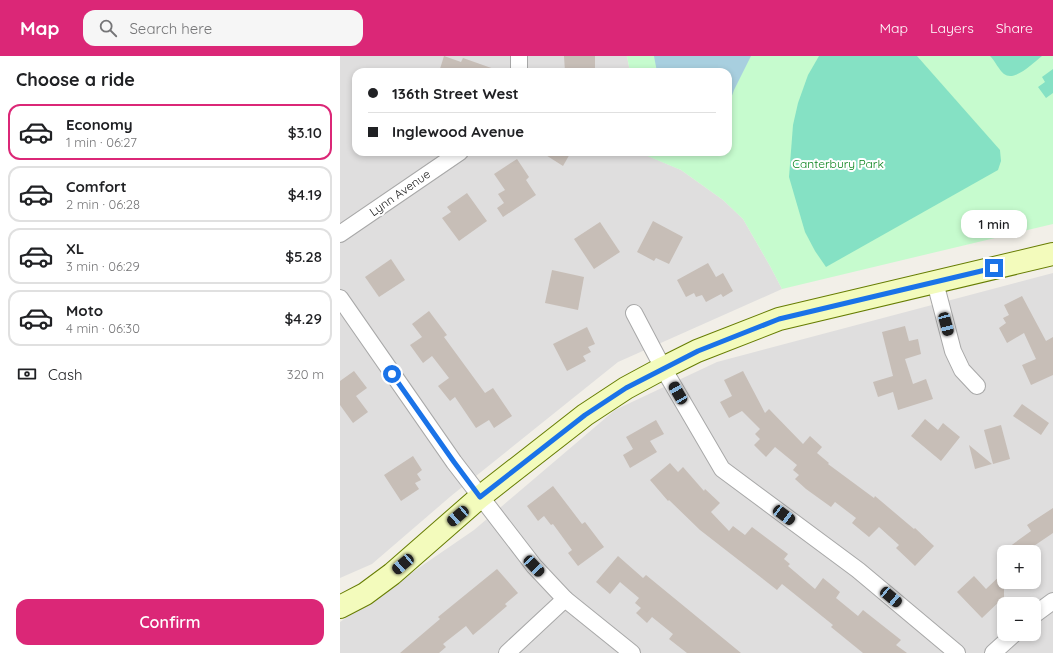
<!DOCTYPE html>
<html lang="en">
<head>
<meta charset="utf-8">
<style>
	body { margin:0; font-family:Quicksand,sans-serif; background:#f6f6f6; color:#202124; height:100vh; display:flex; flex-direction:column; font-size:15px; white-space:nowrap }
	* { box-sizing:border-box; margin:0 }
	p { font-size:13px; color:#757577 }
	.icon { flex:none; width:22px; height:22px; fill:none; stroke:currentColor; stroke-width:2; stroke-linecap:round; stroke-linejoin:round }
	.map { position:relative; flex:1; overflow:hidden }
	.side { display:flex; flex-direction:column; background:#fff; width:340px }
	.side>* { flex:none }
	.banner { position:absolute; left:12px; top:12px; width:380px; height:88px; border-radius:12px; box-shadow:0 2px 6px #0003; display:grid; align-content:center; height:88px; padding:0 16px; background:#fff }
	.fabs { position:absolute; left:657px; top:489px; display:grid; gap:8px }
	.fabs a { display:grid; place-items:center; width:44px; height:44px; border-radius:8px; background:#fff; box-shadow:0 2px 6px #0003; font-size:20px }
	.end { position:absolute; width:18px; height:18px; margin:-9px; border:5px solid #1a73e8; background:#fff; box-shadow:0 0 0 2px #fff }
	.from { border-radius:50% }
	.bubble { position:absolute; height:28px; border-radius:12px; background:#fff; box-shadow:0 2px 6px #0003; font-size:13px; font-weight:600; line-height:28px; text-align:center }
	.car { position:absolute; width:12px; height:24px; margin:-12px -6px; border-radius:5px; box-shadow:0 0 3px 1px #0007; background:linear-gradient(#222 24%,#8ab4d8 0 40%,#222 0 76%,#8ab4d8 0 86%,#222 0) }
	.banner b { display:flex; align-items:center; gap:14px; height:38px; font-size:15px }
	.banner b+b { border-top:1px solid #e0e0e0 }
	.banner i { width:10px; height:10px; background:#202124 }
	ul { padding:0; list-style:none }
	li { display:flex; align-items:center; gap:12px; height:56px; margin:0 8px 6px; padding:0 8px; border:2px solid #e0e0e0; border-radius:12px }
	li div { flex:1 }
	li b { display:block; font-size:15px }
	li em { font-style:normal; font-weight:600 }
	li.selected { border-color:#db2777 }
	li>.icon { width:36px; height:36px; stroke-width:1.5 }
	h2 { padding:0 16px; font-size:18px; line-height:48px }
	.pay { display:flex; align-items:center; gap:10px; height:44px; padding:0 16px; font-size:15px }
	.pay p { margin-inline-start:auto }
	.primary-button { display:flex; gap:8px; margin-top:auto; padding:8px 16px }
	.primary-button a { flex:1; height:46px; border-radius:12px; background:#db2777; color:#fff; font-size:16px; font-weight:600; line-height:46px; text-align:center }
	header { display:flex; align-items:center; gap:24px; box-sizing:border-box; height:56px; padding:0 20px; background:#db2777; color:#fff }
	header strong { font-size:19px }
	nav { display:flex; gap:22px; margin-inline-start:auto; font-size:14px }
	.search { width:280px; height:36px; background:#f6f6f6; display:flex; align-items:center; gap:10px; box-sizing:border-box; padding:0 14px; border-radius:12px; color:#757577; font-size:15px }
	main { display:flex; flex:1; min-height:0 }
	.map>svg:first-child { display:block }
	.residential { fill:#dfdede; fill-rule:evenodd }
	.park { fill:#c6fbce }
	.pitch { fill:#85e1c4 }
	.water { fill:#a8cfdf }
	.building { fill:#c7beb7 }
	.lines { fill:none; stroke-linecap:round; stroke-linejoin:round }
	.street-casing { stroke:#a8a8a8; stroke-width:18 }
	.secondary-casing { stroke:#677d03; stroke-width:24 }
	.street { stroke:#fff; stroke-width:16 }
	.secondary { stroke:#f3fbbc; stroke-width:22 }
	.route { stroke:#1a73e8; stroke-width:5 }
	.labels { text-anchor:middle; stroke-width:4; stroke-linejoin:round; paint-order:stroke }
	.park-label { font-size:12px; fill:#0a841d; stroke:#fff }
	.street-label { font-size:12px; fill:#212121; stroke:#fff }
</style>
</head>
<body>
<header>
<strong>Map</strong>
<div class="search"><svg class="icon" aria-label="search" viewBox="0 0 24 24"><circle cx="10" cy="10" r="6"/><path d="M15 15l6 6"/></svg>Search here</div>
<nav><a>Map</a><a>Layers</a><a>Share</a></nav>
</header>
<main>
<section class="side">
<h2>Choose a ride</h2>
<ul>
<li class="selected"><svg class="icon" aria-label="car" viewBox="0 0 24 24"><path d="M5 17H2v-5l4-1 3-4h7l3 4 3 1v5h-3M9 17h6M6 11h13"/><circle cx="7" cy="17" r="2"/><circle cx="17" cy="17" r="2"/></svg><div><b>Economy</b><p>1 min · 06:27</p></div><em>$3.10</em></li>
<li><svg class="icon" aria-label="car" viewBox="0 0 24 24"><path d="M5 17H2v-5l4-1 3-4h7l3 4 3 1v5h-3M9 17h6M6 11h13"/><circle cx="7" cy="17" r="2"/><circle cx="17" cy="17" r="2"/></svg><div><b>Comfort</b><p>2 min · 06:28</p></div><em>$4.19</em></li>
<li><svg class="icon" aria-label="car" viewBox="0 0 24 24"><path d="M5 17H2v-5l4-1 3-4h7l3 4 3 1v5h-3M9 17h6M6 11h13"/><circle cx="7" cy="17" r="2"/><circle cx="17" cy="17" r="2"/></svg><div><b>XL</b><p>3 min · 06:29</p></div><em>$5.28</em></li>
<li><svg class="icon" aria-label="car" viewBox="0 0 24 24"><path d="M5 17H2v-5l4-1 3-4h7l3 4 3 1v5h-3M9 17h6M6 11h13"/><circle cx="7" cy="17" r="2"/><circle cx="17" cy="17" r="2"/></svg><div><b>Moto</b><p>4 min · 06:30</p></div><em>$4.29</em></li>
</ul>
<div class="pay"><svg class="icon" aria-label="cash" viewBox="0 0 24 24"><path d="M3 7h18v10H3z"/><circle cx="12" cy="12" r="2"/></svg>Cash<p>320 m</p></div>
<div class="primary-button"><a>Confirm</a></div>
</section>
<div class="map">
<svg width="713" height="597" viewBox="0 0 713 597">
	<rect width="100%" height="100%" fill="#f2efe8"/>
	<!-- residential -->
	<g class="residential">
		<polygon points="0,0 287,0 290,16 16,16 16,96 305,96 306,99 341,114 383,144 403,163 430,210 442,233 278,306 111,440 32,508 0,522"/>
		<path d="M713 217V597H0V566L134 474 275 354 377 306ZM664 496H694V526H664ZM664 548H694V578H664Z"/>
	</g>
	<!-- park -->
	<polygon class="park" points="287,0 713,0 713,168 442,233 430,210 403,163 383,144 341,114 305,99 305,96 388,96 388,16 290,16"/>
	<!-- pitch -->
	<g class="pitch">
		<polygon points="479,0 577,0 660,94 661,105 658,114 486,211 475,195 465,176 449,121 453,69 458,47 468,19"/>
		<path d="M650 0H702C693 7 675 26 664 18 659 14 655 5 650 0Z"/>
		<polygon points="713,13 713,37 706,42 698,31 705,26 702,21"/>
	</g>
	<!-- water -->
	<polygon class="water" points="314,0 411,0 394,34 388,51 388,16 317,16"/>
	<!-- building -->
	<g class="building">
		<polygon points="104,0 121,6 123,2 157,14 156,16 99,16"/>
		<polygon points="224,0 255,0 255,16 225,16"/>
		<polygon points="201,96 231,96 223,110"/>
		<polygon points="177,103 189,121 186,124 196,139 163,161 157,152 164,147 158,138 165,134 154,118"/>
		<polygon points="127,137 147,165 119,185 102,162 111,156 107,151"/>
		<polygon points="313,165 343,181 329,208 316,202 314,205 297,196"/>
		<polygon points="260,166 280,196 254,213 234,183"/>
		<polygon points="51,203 65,224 39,241 25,221"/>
		<polygon points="368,207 376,221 383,217 393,235 383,241 381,238 366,246 362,239 356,241 354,237 346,241 337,224"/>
		<polygon points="212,214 244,221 238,254 205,247"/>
		<polygon points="682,240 706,285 713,281 713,319 691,329 682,309 696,303 684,277 667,287 659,272 666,267 663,262 669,259 664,249"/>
		<polygon points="89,255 107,279 104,281 145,337 153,332 172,360 154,372 149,364 136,372 115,341 110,345 98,330 109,322 92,300 83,307 70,289 82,281 72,268"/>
		<polygon points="565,270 569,285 578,283 581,298 565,303 573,328 586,323 593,343 558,354 553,336 538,341 533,326 553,320 542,276"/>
		<polygon points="247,271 255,288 248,291 251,296 243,300 246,305 227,315 213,288"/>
		<polygon points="14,315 27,332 16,340 28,356 13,367 0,349 0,325"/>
		<polygon points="403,315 425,357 429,353 463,388 470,380 482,391 477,397 489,407 488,408 534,442 535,440 574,473 575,472 594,490 575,510 556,492 559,489 539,471 529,481 512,467 516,462 495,446 491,451 466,433 455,423 459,419 453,414 457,409 435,391 426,401 414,389 420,383 415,378 420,373 402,355 389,362 380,346 392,340 384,324"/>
		<polygon points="682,348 709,367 701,379 673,360"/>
		<polygon points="585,363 598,374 603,367 620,381 601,405 571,380"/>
		<polygon points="316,364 324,378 310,385 317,396 290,412 283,399 293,393 286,381"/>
		<polygon points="661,369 670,403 653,408 644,374"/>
		<polygon points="629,389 652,408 635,413"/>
		<polygon points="73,400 82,414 77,418 81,424 75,427 79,433 61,445 44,419"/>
		<polygon points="330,407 338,416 343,411 364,435 365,433 380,447 371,456 389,475 393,470 405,479 412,471 448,498 444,503 450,508 448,510 475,533 483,522 500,536 496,542 518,560 523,554 561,584 556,589 567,597 523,597 491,571 493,569 442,528 437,534 360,474 329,444 328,445 310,424"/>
		<polygon points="213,430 242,468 245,466 264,491 238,510 228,497 232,494 213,468 211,469 204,460 198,465 187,450"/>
		<polygon points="713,452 713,477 685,496 662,496 691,475 687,469"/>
		<polygon points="278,500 303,522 306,519 401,597 347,597 329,583 333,578 312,561 307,567 296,557 301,552 295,547 299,542 280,526 270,538 256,526"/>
		<polygon points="157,513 178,537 165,548 167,550 145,569 133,579 126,570 103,588 106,591 99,597 60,597 100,563 98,561"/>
		<polygon points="664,516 664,541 642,562 617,536 634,520 646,533"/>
	</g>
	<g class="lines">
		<!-- street casing -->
		<g class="street-casing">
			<g id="street">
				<polyline points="179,0 179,16"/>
				<polyline points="0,178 120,96"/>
				<polyline points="595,226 613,295 622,314 637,330"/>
				<polyline points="0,242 114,406 194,510 225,543 292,597"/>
				<polyline points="294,257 323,312 382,413 518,514 617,597"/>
				<polyline points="694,559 713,545"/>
				<polyline points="167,597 225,543"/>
				<polyline points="653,597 674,578"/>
			</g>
		</g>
		<!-- secondary casing -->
		<g class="secondary-casing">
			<polyline id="secondary" points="0,551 25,538 52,518 140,441 245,359 286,332 323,312 357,295 439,263 713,198"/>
		</g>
		<!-- street -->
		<use href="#street" class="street"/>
		<!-- secondary -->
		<use href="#secondary" class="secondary"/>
	</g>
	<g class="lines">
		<!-- route -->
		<polyline class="route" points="52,318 114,406 140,441 245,359 286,332 358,295 439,263 654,212"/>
	</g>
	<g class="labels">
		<!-- park labels -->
		<g class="park-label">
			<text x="498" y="112">Canterbury Park</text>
		</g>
		<!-- street labels -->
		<g class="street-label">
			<text transform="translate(60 137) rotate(-35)" y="4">Lynn Avenue</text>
		</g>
	</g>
</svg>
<div class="fabs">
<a>+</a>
<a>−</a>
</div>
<i class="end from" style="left:52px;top:318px"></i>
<i class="end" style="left:654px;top:212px"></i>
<div class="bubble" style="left:621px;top:154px;width:66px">1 min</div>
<i class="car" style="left:606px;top:268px;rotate:165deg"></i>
<i class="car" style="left:338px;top:337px;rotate:330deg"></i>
<i class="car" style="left:444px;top:459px;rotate:127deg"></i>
<i class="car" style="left:118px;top:460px;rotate:229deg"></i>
<i class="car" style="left:63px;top:508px;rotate:229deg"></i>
<i class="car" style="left:194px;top:510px;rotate:137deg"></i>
<i class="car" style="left:551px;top:541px;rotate:130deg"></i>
<div class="banner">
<b><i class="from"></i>136th Street West</b>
<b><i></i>Inglewood Avenue</b>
</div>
</div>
</main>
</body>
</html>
